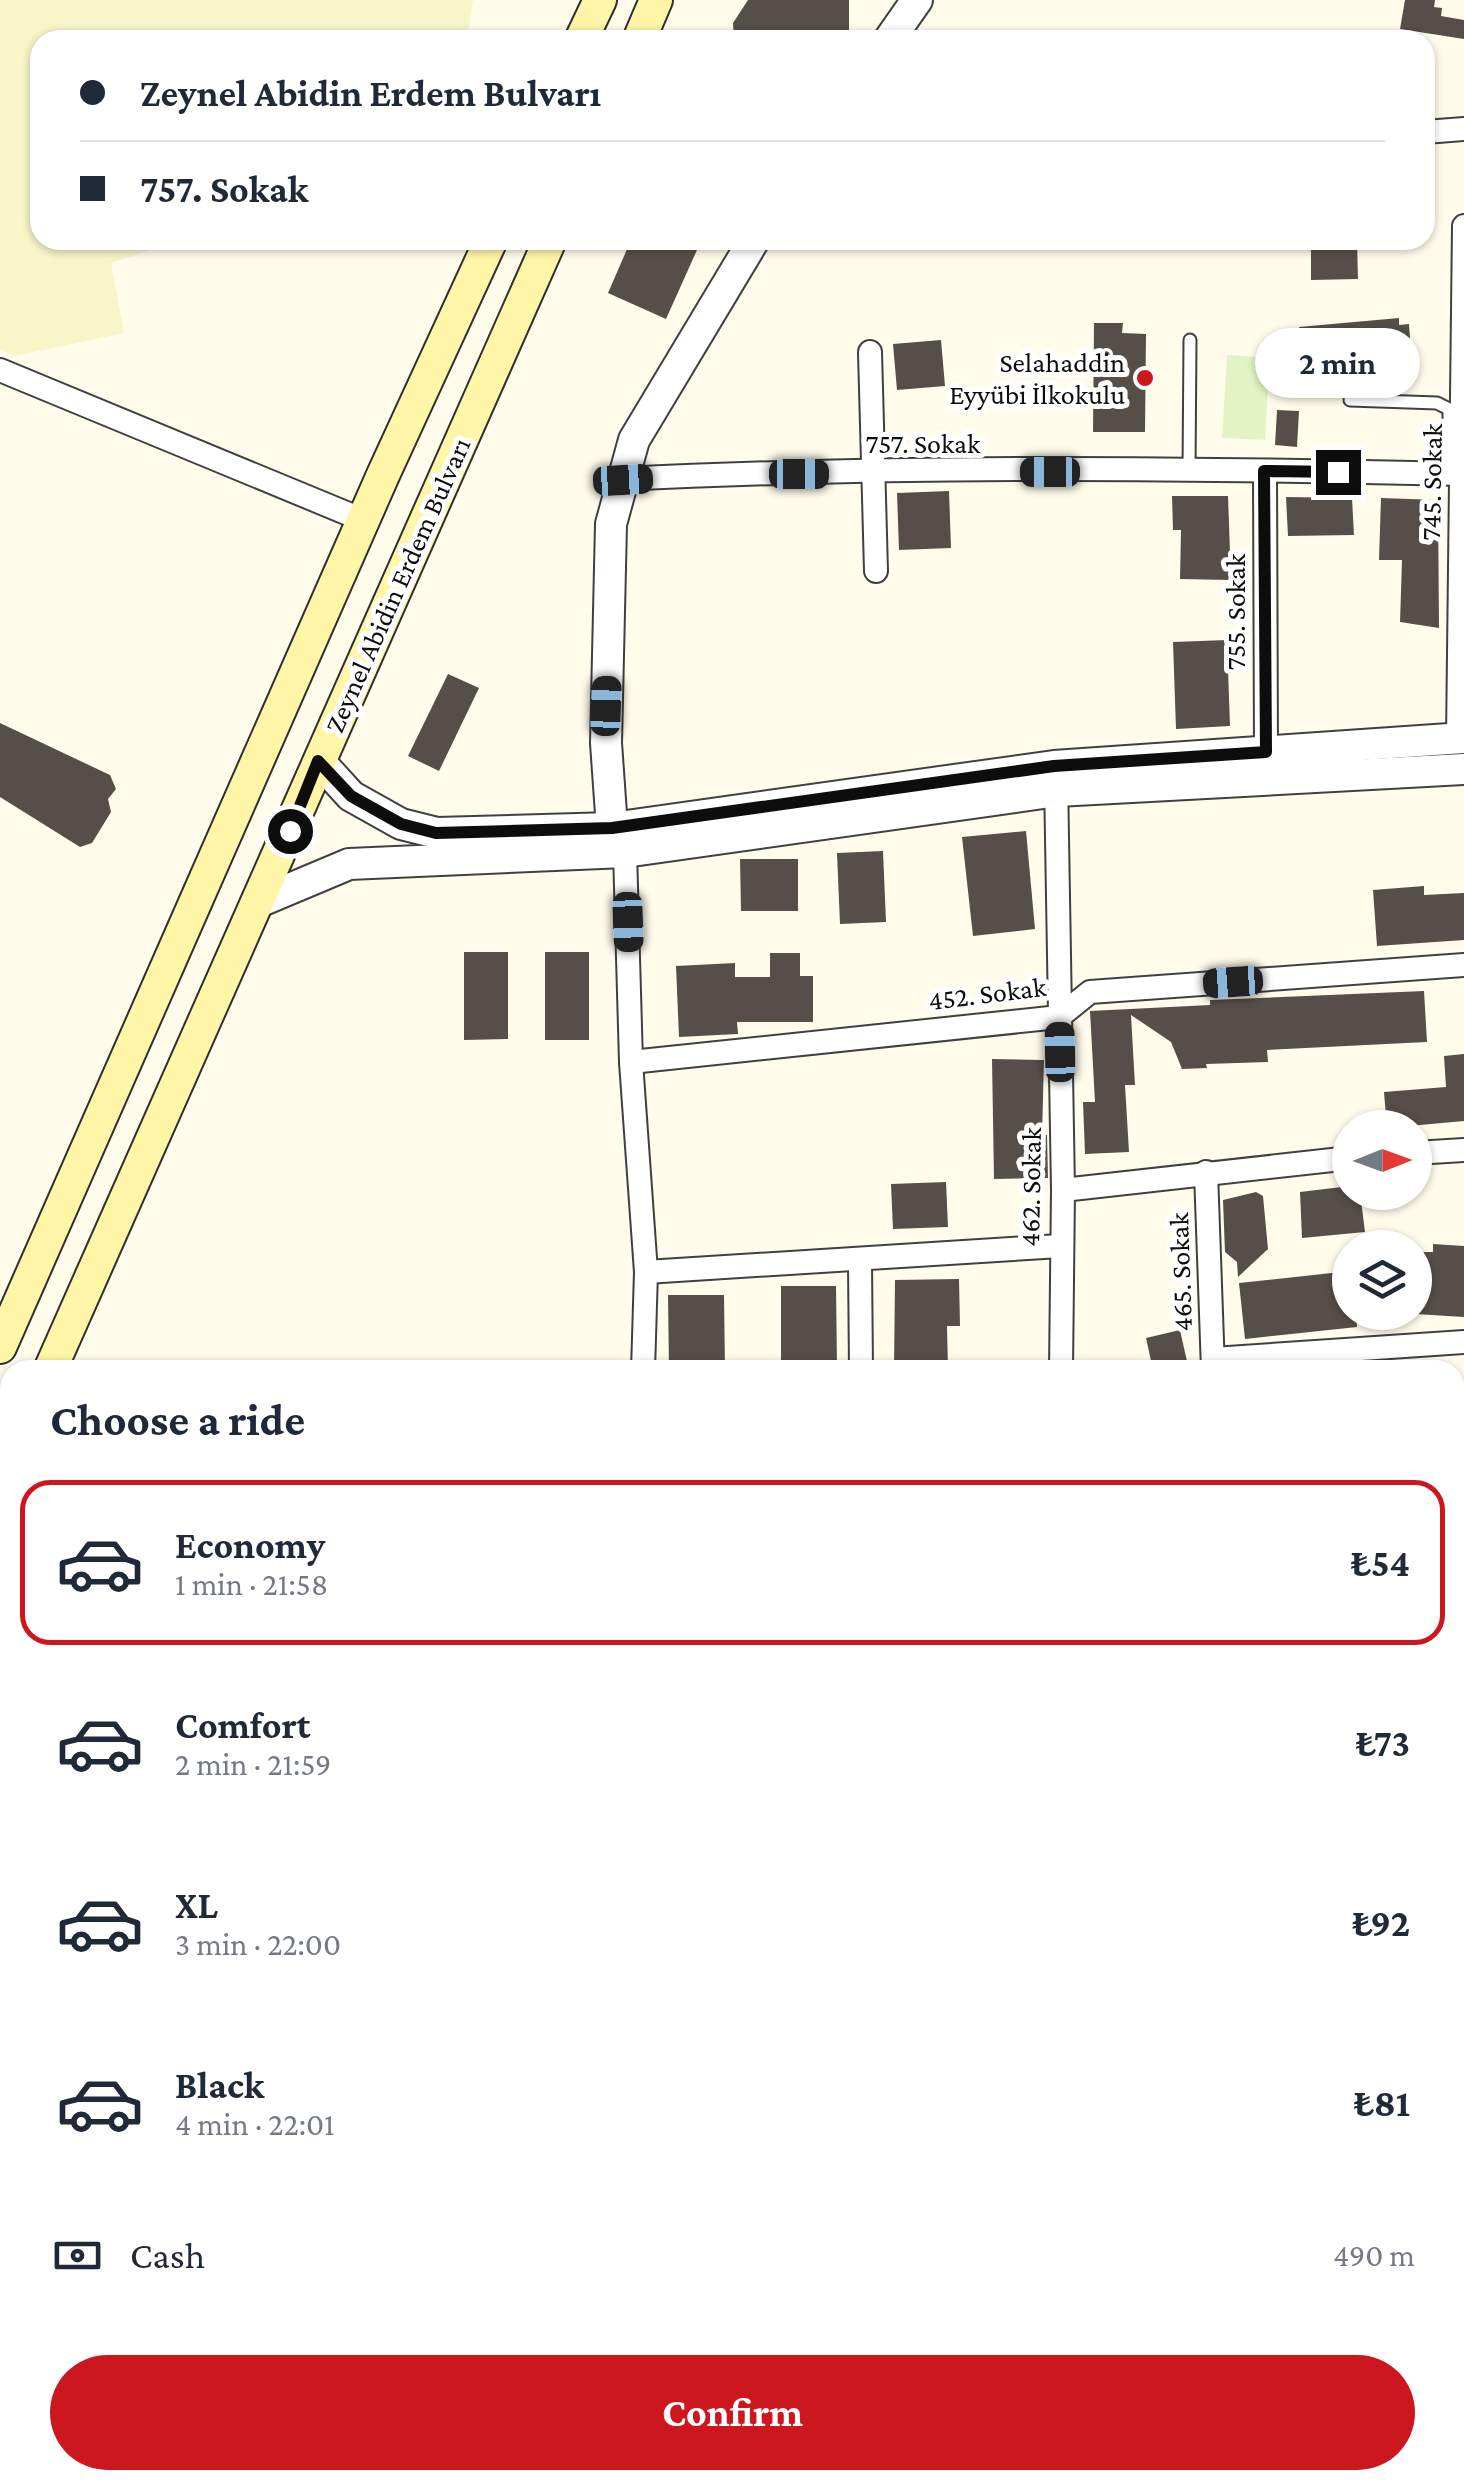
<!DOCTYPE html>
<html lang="en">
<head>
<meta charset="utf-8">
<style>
	body { margin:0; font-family:"Crimson Pro",serif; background:#f2f2f3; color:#1f2937; height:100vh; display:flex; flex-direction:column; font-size:38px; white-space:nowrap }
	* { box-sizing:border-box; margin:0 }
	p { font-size:32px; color:#747a83 }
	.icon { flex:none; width:55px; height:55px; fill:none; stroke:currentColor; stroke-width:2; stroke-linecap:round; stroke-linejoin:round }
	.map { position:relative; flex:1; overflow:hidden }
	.panel { position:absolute; left:0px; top:1360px; width:1465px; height:1130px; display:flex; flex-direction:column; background:#fff; border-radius:30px 30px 0 0; box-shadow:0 2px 8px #0004 }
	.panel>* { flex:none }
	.hud { position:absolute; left:30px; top:30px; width:1405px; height:220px; border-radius:30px; box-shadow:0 2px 8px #0004; display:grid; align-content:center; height:220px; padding:0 50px; background:#fff }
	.needle { width:65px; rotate:89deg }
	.fabs { position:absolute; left:1332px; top:1110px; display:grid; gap:20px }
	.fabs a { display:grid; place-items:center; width:100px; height:100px; border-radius:50%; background:#fff; box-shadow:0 2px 8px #0004; font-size:50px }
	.end { position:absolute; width:45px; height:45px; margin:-22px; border:12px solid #0d0d0d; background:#fff; box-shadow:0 0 0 5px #fff }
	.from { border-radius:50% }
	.bubble { position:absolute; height:70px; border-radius:35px; background:#fff; box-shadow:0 2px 8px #0004; font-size:32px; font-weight:700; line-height:70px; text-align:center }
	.car { position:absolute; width:30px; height:60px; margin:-30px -15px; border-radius:12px; box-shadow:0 0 8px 2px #0007; background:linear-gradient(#222 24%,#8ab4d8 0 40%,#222 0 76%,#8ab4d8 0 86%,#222 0) }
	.hud b { display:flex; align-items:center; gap:35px; height:95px; font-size:38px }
	.hud b+b { border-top:2px solid #e0e1e3 }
	.hud i { width:25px; height:25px; background:#1f2937 }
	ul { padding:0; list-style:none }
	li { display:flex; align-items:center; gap:30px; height:165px; margin:0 20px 15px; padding:0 30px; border:5px solid transparent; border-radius:30px }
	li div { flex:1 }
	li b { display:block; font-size:38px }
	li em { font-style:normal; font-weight:700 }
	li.current { border-color:#cb171d }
	li>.icon { width:90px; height:90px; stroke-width:1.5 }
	h2 { padding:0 50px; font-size:45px; line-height:120px }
	.pay { display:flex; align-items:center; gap:25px; height:110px; padding:0 50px; font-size:38px }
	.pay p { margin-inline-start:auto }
	.cta { display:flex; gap:20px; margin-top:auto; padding:20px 50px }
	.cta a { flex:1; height:115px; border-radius:60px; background:#cb171d; color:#fff; font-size:40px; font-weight:700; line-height:115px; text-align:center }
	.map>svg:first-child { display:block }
	.farmland { fill:#f8f5c9 }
	.pitch { fill:#e3f4c4 }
	.building { fill:#564e48 }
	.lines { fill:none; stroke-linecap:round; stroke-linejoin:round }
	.service-casing { stroke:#404040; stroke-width:15 }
	.minor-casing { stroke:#404040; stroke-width:26 }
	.tertiary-casing { stroke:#404040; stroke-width:34 }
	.secondary-casing { stroke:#2f2f2f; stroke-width:36 }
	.service { stroke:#fff; stroke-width:11 }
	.minor { stroke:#fff; stroke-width:22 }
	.tertiary { stroke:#fff; stroke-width:30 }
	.secondary { stroke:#fff6a7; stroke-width:32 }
	.route { stroke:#0d0d0d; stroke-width:12 }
	.poi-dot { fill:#cb171d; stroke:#fff; stroke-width:4 }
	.labels { text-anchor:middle; stroke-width:10; stroke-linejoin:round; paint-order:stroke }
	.poi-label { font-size:28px; fill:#0d0d0d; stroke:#fff; text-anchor:end }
	.street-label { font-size:28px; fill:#0d0d0d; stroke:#fff }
</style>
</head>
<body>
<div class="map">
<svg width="1464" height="2490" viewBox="0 0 1464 2490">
	<rect width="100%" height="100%" fill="#fffcec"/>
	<!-- farmland -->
	<polygon class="farmland" points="0,0 473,0 467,40 40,40 40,240 181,240 111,263 124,333 15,356 0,349"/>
	<!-- pitch -->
	<polygon class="pitch" points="1227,355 1270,358 1265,440 1222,438"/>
	<!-- building -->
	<g class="building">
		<polygon points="748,0 849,0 849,40 734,40 733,23"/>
		<polygon points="1405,0 1435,0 1434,7 1442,8 1441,16 1464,20 1464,39 1400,29"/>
		<polygon points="631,240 674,240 697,250 666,319 608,293"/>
		<polygon points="1311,240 1357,240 1358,279 1311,280"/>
		<polygon points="1399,318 1399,325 1409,324 1411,353 1399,354 1400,371 1304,380 1299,327"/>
		<polygon points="1094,323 1123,323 1122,333 1146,334 1145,432 1093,432"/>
		<polygon points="941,340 945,386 897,390 893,344"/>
		<polygon points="1277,410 1299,411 1297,447 1275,445"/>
		<polygon points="949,491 951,548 899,550 897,493"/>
		<polygon points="1172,496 1228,496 1231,580 1180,579 1181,530 1173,530"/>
		<polygon points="1286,497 1352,498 1354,535 1288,536"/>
		<polygon points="1381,498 1438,500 1439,628 1400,622 1402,560 1379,560"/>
		<polygon points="1227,640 1230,726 1176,729 1173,642"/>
		<polygon points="448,674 479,688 439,771 408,756"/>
		<polygon points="0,723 110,775 116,789 108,799 111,812 92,843 80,847 0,797"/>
		<polygon points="1026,831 1035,929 973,936 962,837"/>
		<polygon points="883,851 886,922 840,924 837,853"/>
		<polygon points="740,859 798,859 798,911 741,911"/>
		<polygon points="1424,886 1424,895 1464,893 1464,940 1377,946 1373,890"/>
		<polygon points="464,952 508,952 508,1039 464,1040"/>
		<rect x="545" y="952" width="44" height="88"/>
		<polygon points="770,953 800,953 800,976 813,976 813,1022 737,1022 738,1034 679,1037 676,966 735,963 735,977 770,977"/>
		<polygon points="1424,991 1427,1042 1267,1050 1268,1062 1206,1064 1207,1068 1182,1069 1171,1042 1131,1015 1135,1085 1125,1085 1129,1152 1085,1154 1083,1102 1095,1102 1090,1011 1210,1005 1210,1000"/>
		<polygon points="1464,1054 1464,1121 1387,1128 1384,1092 1446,1087 1444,1056"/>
		<polygon points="992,1059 1044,1060 1042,1135 1047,1135 1048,1178 994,1179"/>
		<polygon points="946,1182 948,1227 893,1229 891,1184"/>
		<polygon points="1350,1186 1350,1192 1360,1192 1365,1232 1302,1238 1300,1192"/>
		<polygon points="1256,1192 1263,1196 1268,1249 1238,1277 1237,1262 1225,1252 1223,1200"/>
		<polygon points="1433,1244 1464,1246 1464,1317 1415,1314 1415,1252 1433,1252"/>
		<polygon points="1350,1271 1350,1312 1356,1312 1357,1327 1245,1339 1239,1283"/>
		<polygon points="959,1279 960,1326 947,1326 948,1370 894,1370 895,1280"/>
		<polygon points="781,1286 836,1286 837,1366 781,1367"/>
		<polygon points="668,1295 724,1295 725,1370 669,1370"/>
		<polygon points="1180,1330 1188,1366 1153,1370 1146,1338"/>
	</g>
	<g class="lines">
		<!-- service casing -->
		<g class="service-casing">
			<g id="service">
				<polyline points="1350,400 1437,403 1449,409 1449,474"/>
				<polyline points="1189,471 1190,340"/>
			</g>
		</g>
		<!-- minor casing -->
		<g class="minor-casing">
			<g id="minor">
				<polyline points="1425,132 1464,129"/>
				<polyline points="870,352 876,571"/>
				<polyline points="0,370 363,520"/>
				<polyline points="1265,471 1266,752"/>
				<path d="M623 479C902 465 1184 468 1464 474"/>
				<polyline points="1458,739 1464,226"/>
				<polyline points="1056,779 1063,1190 1061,1370"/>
				<polyline points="625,852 631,1062 646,1272 643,1370"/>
				<polyline points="631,1062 1059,1017 1090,992 1464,965"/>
				<polyline points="1415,1153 1464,1150"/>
				<polyline points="1206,1172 1213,1370"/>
				<polyline points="1063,1190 1350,1158"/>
				<polyline points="860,1262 861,1370"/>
				<polyline points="646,1272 1060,1246"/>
				<polyline points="1213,1359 1464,1342"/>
				<polyline points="1455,1517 1464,1520"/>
				<polyline points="0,1598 10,1616"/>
				<polyline points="1455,2044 1464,2043"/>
				<polyline points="424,2480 428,2490"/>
				<polyline points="735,2480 740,2490"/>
				<polyline points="879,2480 879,2490"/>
				<polyline points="1063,2480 1063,2490"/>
				<polyline points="462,2490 477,2480"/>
				<polyline points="1262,2490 1262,2480"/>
			</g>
		</g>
		<!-- tertiary casing -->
		<g class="tertiary-casing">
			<g id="tertiary">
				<polyline points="889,40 917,0"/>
				<polyline points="319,761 351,796 401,824 437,833 612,828 1054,766 1464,738"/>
				<polyline points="612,828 606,743 611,524 634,440 754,240"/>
				<polyline points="261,901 349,864 625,852 1057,791 1464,769"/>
				<polyline points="1455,2419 1464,2209"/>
				<polyline points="1450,2490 1451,2480"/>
			</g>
		</g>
		<!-- secondary casing -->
		<g class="secondary-casing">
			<g id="secondary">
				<polyline points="581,40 600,0"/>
				<polyline points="639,40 656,0"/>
				<polyline points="0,1347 383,475 491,240"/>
				<polyline points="50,1370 550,240"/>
				<polyline points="0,1481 10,1459"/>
			</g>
		</g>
		<!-- service -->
		<use href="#service" class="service"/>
		<!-- minor -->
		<use href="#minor" class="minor"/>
		<!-- tertiary -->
		<use href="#tertiary" class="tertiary"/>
		<!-- secondary -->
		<use href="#secondary" class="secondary"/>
	</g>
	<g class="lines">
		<!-- route -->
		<polyline class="route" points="290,831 318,761 351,796 401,824 436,833 612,828 1054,766 1266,752 1264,471 1338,472"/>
	</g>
	<!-- markers -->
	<circle class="poi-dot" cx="1145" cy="378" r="10"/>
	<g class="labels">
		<!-- poi labels -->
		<g class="poi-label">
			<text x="1125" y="372">Selahaddin<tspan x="1125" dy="32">Eyyübi İlkokulu</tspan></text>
		</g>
		<!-- street labels -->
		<g class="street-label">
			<text x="923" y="453">757. Sokak</text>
			<text transform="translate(1431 482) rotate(-89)" y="10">745. Sokak</text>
			<text transform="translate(397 585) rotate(-66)" y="10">Zeynel Abidin Erdem Bulvarı</text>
			<text transform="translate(1235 612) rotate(-90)" y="10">755. Sokak</text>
			<text transform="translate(987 993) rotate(-7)" y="10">452. Sokak</text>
			<text transform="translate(1030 1187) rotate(-89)" y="10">462. Sokak</text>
			<text transform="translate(1180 1272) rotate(-92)" y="10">465. Sokak</text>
		</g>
	</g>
</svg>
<div class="fabs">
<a><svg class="needle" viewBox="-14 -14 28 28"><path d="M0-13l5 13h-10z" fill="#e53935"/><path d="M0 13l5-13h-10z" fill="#747a83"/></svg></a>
<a><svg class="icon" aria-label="layers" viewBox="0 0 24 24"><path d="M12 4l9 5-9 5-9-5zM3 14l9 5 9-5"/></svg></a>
</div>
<i class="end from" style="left:290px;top:831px"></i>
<i class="end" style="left:1338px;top:472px"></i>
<div class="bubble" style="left:1255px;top:328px;width:165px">2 min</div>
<i class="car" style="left:1050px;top:472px;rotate:270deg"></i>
<i class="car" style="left:799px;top:474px;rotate:90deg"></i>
<i class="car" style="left:623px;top:480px;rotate:87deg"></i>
<i class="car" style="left:606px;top:706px;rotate:2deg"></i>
<i class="car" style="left:628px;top:922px;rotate:178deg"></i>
<i class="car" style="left:1233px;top:982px;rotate:266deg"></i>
<i class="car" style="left:1060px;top:1052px;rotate:359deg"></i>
<div class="hud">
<b><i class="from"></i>Zeynel Abidin Erdem Bulvarı</b>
<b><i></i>757. Sokak</b>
</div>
<section class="panel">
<h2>Choose a ride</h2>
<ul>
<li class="current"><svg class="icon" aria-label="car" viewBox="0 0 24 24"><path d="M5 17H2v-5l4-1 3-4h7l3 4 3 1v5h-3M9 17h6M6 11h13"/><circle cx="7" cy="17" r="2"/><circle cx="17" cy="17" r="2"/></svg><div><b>Economy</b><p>1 min · 21:58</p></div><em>₺54</em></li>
<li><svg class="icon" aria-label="car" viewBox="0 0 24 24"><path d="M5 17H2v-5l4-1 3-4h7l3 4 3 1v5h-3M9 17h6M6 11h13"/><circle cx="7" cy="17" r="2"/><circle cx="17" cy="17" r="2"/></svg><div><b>Comfort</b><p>2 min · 21:59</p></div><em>₺73</em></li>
<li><svg class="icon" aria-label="car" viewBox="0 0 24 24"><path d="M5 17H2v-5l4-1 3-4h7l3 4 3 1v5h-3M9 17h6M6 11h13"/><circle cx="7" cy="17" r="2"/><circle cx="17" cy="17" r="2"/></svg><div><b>XL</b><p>3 min · 22:00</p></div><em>₺92</em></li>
<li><svg class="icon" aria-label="car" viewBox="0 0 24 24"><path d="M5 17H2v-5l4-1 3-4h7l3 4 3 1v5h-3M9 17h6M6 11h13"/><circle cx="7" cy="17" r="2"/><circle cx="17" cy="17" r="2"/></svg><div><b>Black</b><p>4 min · 22:01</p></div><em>₺81</em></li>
</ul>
<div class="pay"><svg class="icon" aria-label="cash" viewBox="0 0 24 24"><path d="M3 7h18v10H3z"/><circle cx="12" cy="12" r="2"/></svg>Cash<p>490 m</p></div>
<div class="cta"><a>Confirm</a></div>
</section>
</div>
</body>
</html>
